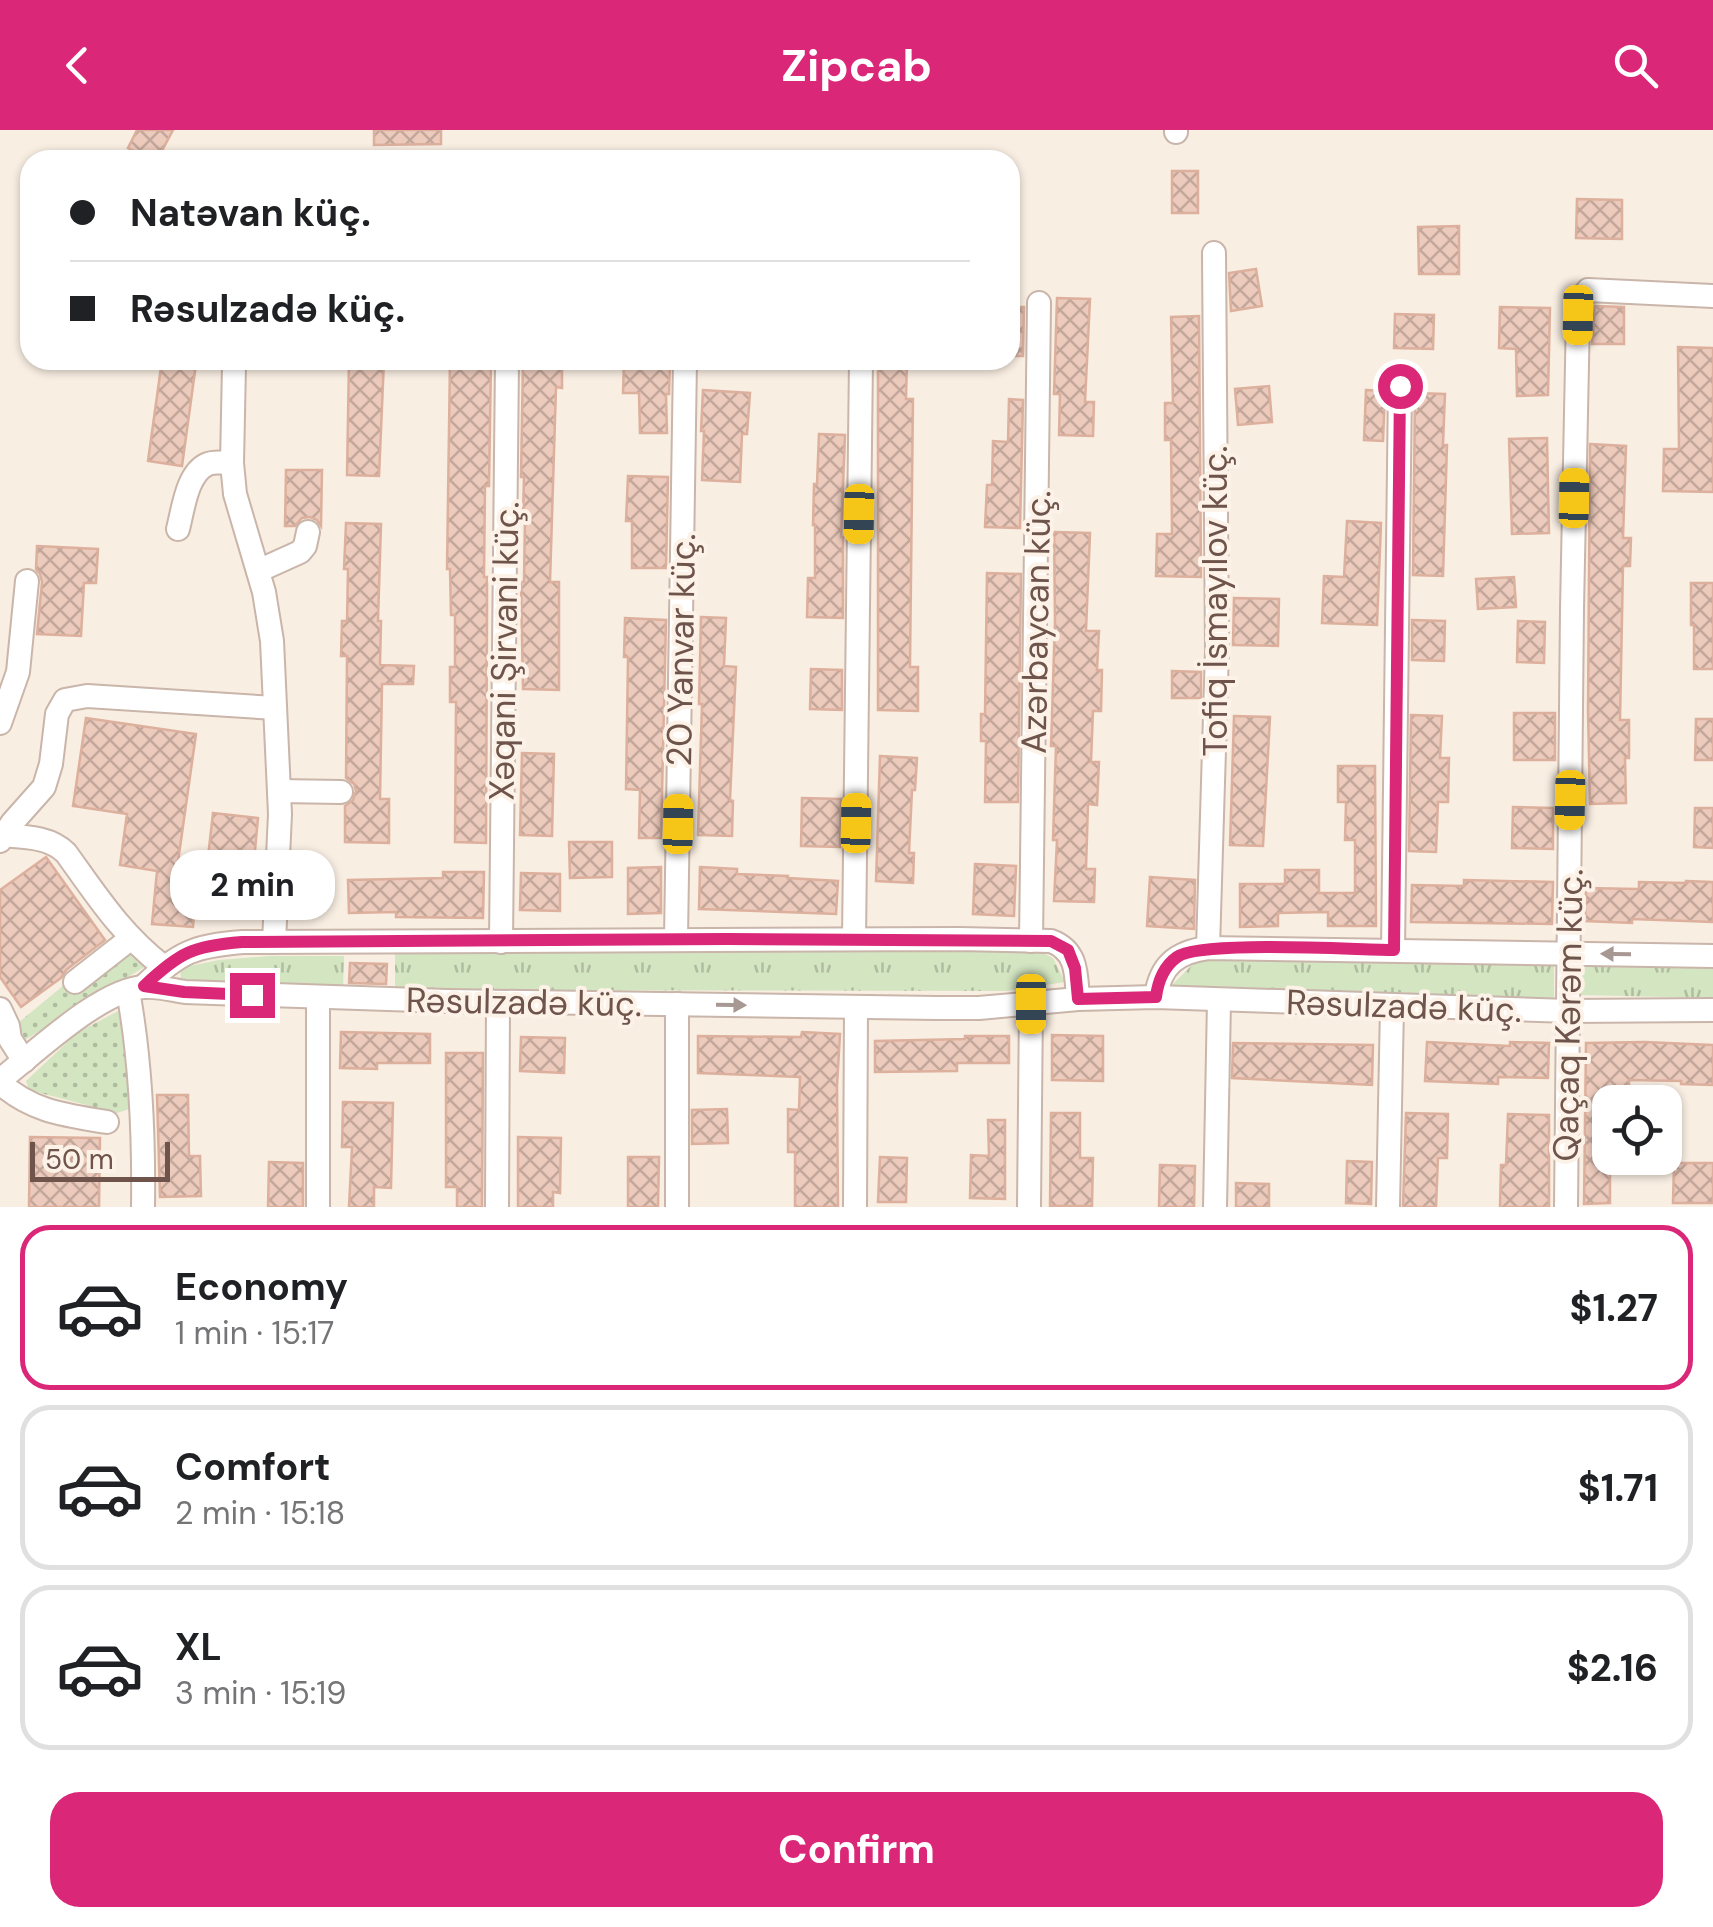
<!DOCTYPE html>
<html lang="en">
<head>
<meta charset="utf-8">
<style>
	body { margin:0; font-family:"DM Sans",sans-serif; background:#f6f6f6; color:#202124; height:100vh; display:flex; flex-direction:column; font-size:38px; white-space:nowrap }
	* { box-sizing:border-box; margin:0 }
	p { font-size:32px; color:#757577 }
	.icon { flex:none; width:55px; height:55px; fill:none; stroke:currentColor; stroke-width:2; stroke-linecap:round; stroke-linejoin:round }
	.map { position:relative; height:1077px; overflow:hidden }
	.sheet { display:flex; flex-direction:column; background:#fff; flex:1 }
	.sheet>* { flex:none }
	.top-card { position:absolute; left:20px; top:20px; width:1000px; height:220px; border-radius:30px; box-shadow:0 2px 8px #0004; display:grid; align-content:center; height:220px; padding:0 50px; background:#fff }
	.controls { position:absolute; left:1592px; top:955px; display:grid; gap:20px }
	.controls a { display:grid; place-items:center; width:90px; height:90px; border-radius:20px; background:#fff; box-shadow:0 2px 8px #0004; font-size:50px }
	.scale { position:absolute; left:30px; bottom:25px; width:140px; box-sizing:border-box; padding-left:10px; border:5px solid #6e544b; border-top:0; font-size:28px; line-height:35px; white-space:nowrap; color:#6e544b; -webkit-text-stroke:8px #fdf2e7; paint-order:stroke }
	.end { position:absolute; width:45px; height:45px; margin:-22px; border:12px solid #db2777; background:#fff; box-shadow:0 0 0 5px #fff }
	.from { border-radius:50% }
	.bubble { position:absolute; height:70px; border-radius:30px; background:#fff; box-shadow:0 2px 8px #0004; font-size:32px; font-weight:700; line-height:70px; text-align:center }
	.car { position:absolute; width:30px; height:60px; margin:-30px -15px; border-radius:12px; box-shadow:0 0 8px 2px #0007; background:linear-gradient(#f5c518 24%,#345 0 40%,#f5c518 0 76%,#345 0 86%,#f5c518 0) }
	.top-card b { display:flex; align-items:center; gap:35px; height:95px; font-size:38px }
	.top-card b+b { border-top:2px solid #e0e0e0 }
	.top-card i { width:25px; height:25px; background:#202124 }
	ul { padding:18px 0 0; list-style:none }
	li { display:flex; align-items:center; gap:30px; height:165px; margin:0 20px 15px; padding:0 30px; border:5px solid #e0e0e0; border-radius:30px }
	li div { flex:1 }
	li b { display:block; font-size:38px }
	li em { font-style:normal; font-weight:700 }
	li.current { border-color:#db2777 }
	li>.icon { width:90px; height:90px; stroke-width:1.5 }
	.action { display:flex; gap:20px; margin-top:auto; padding:20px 50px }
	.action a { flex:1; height:115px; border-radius:30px; background:#db2777; color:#fff; font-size:40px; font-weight:700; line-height:115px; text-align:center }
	header { display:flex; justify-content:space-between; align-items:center; height:130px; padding:0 50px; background:#db2777; color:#fff; font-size:45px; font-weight:700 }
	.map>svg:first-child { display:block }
	.grass { fill:url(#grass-dots) }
	.park { fill:url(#park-tufts) }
	.building { fill:url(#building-cross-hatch); stroke:#ddb09e; stroke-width:2.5 }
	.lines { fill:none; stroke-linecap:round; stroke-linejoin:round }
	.minor-casing { stroke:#c9b5aa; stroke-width:26 }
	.minor { stroke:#fff; stroke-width:22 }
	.oneway { fill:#a89893 }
	.route { stroke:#db2777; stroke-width:12 }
	.labels { text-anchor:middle; stroke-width:8; stroke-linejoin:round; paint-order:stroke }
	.street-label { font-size:35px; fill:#6e544b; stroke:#fdf2e7 }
</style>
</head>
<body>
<header><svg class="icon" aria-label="back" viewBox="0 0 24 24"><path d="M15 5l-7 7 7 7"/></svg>Zipcab<svg class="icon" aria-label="search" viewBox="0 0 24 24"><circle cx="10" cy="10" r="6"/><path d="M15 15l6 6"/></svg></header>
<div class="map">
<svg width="1713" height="1077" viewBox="0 0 1713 1077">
	<defs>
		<pattern id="grass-dots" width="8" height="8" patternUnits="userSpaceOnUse" patternTransform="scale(2.5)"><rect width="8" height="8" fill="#d4e5c2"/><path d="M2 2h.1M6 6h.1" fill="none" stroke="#b0bca0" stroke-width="1.8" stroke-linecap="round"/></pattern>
		<pattern id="park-tufts" width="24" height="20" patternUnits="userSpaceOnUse" patternTransform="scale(2.5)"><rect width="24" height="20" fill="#d4e5c2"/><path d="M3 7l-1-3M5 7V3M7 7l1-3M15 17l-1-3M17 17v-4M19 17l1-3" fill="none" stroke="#b0bca0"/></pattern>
		<pattern id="building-cross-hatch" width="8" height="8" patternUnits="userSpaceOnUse" patternTransform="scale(2.5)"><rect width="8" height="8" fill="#eccabc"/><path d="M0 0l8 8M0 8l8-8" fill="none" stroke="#c3a79b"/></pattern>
	</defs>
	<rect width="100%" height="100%" fill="#f9eee2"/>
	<!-- grass -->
	<g class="grass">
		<polygon points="128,822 146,836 25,910 18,893 64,855 72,865"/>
		<polygon points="120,880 133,978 117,983 29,960 26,951 77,903"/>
	</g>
	<!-- park -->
	<g class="park">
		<polygon points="1038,820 1053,828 1065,852 1007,861 395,860 395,822"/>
		<polygon points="270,826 344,826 343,860 181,849 180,838 219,830"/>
		<polygon points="1211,828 1554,833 1554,868 1172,855 1194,833"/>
		<polygon points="1579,832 1713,834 1713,868 1579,865"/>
	</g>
	<!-- building -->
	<g class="building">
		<polygon points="137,0 173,0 157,30 151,30 128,18"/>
		<polygon points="374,0 441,0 441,14 374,15"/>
		<rect x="1172" y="41" width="26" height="42"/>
		<polygon points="1577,69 1622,70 1622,109 1576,108"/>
		<polygon points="1459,96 1459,144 1419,144 1418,97"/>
		<polygon points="1256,139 1262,176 1231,181 1229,143"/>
		<polygon points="1057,168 1090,169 1085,272 1094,272 1093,306 1059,305 1060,264 1054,264"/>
		<polygon points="1595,176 1624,177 1624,214 1592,214"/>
		<polygon points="1010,177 1024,177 1023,226 1010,226"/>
		<polygon points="1500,177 1550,178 1548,265 1517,266 1516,219 1499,218"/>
		<polygon points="1395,184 1434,185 1433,219 1394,218"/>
		<polygon points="1199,186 1201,447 1156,446 1157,404 1172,404 1171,310 1165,310 1165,273 1173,273 1171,187"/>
		<polygon points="1678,217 1713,218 1713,362 1663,361 1664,319 1679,319"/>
		<polygon points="162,230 196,234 182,336 148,331"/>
		<polygon points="349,230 384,230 379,346 347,345"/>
		<polygon points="450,230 491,230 489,356 485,356 484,447 487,447 487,485 486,713 455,712 456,572 450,572 450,537 455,537 455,485 451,485 450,439 447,439"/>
		<polygon points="523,230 562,230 562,258 556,257 550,452 559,452 559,560 523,559 521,452 524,452 525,387 523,387 524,347 521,347"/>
		<polygon points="624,230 670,230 669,264 666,264 667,303 640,303 639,263 623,263"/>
		<polygon points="878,230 907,230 906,269 913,269 910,537 918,537 918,581 878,580"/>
		<polygon points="1269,256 1272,292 1238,295 1235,259"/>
		<polygon points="703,260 750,263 747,304 742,304 740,352 702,350 704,301 701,301"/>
		<polygon points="1366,260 1385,261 1383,311 1364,310"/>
		<polygon points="1415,263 1445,264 1443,315 1447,315 1443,446 1413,445"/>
		<polygon points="1009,269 1023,270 1020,398 985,397 987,355 992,355 993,311 1008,312"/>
		<polygon points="819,304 845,305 841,407 843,407 843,488 807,487 808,448 815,448 815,395 813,395 814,354 817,354"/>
		<polygon points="1547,308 1549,403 1512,404 1509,309"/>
		<polygon points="1590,314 1626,316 1623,408 1631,408 1630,436 1623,436 1620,590 1629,590 1629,628 1625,628 1626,673 1590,674 1588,581"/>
		<polygon points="286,340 322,340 321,396 317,390 310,387 302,388 295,396 285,396"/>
		<polygon points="628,346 668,347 666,438 632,438 632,391 626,391"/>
		<polygon points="1347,391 1381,393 1377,495 1322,493 1324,446 1344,447"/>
		<polygon points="346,393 381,394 378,491 381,491 380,535 414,536 413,554 382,554 380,669 389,669 389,713 345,712 345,676 353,670 356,661 354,654 346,648 347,526 341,526 342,491 347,491 348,439 344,439"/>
		<polygon points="1054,402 1090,403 1086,501 1099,501 1097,540 1102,540 1101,581 1093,581 1091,632 1099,632 1097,675 1088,674 1086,739 1095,739 1094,772 1054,771 1057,710 1053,710 1056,616 1051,616 1055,491"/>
		<polygon points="37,416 98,419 96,453 84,453 81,506 37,504 42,452 40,444 36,439"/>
		<polygon points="987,443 1021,444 1018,672 985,672 986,611 981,611 981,584 985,584"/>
		<polygon points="1514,447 1516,477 1478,479 1476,449"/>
		<polygon points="1691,453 1713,453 1713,539 1694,539 1694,495 1691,495"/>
		<polygon points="1234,468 1279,469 1278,516 1233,515"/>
		<polygon points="701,487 726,488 724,536 736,537 730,670 733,671 732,706 698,705 702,574 699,574"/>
		<polygon points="625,488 666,490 661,708 639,708 640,660 626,659 628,527 624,527"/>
		<polygon points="1412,490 1445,491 1444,531 1412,530"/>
		<polygon points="1518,491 1545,492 1544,533 1517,532"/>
		<polygon points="811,539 842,540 842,580 810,579"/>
		<polygon points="1172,541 1201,542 1201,568 1172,568"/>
		<rect x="1514" y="583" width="41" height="47"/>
		<polygon points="1411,585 1442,586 1440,628 1449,628 1448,672 1438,672 1436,722 1409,721"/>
		<polygon points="1234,586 1270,587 1263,716 1230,715"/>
		<polygon points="86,588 196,604 174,760 196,763 193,797 152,794 157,741 120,735 127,684 73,676"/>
		<polygon points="1696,589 1713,589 1713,630 1695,630"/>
		<polygon points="522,623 554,624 552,706 520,705"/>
		<polygon points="880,626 917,628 915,660 912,660 909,723 914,723 913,753 876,751"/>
		<polygon points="1338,636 1375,636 1376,796 1328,796 1328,782 1278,783 1278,796 1240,797 1240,754 1285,754 1285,740 1319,740 1319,763 1355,763 1355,710 1345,710 1346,672 1338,672"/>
		<polygon points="802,668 841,669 840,717 801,716"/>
		<polygon points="1513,677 1553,678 1553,719 1512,718"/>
		<polygon points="1695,678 1713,678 1713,718 1694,717"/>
		<polygon points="213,683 258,688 254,731 208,727"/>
		<polygon points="569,712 612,712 612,747 570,748"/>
		<polygon points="46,727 105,810 66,840 61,848 21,877 0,847 0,760"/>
		<polygon points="975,734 1016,736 1014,786 973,784"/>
		<polygon points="661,737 661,783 628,784 628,738"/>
		<polygon points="700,737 737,739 737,744 788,746 788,748 838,751 836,784 699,779"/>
		<polygon points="443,742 484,742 483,788 396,787 396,782 349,783 348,750 443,748"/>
		<polygon points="521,743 560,744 560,781 520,780"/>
		<polygon points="1150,747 1195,750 1194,799 1147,796"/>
		<polygon points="1464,750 1553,752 1552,794 1411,792 1412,755 1464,756"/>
		<polygon points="1686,751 1713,752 1713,792 1632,789 1632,793 1585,791 1586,758 1639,759 1639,752 1686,753"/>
		<polygon points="350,833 387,834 386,854 349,853"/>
		<polygon points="341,902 430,904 430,933 377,933 377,939 340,938"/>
		<polygon points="802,902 840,904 837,956 838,1077 795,1077 795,1022 788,1022 788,979 799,980 800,947 698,943 698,906 801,907"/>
		<polygon points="1052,905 1103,906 1103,951 1052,950"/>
		<polygon points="965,906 1009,906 1009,933 957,933 957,941 875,942 875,911 965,909"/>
		<polygon points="521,907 565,908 564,943 520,941"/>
		<polygon points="1427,912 1510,916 1510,912 1549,913 1548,948 1498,947 1498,954 1425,951"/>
		<polygon points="1645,912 1713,915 1713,955 1681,954 1681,951 1629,950 1629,964 1610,963 1610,1073 1584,1074 1586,913"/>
		<polygon points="1233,913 1373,915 1372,955 1232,948"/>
		<polygon points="446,923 483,923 482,1077 457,1077 457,1057 446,1057"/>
		<polygon points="157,965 188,965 189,1026 200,1026 201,1066 160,1067"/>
		<polygon points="343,972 393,973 391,1058 374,1057 374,1077 349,1077 352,1017 342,1017"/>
		<polygon points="727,979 728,1013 692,1014 692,980"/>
		<polygon points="1051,983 1080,983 1080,1028 1093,1028 1092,1076 1050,1076"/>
		<polygon points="1406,983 1448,984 1447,1028 1438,1028 1436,1077 1403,1077"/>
		<polygon points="1508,984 1549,985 1549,1077 1500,1077 1501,1035 1506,1035"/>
		<polygon points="988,990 1005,990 1005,1069 970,1068 971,1025 989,1026"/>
		<polygon points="30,1007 100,1008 99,1077 29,1077"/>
		<polygon points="518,1007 561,1008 560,1063 553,1062 553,1077 518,1077"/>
		<polygon points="628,1027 659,1027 658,1077 628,1077"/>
		<polygon points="880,1027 907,1028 906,1072 878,1072"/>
		<polygon points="1347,1031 1372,1032 1371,1074 1346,1073"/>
		<polygon points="269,1032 303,1033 303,1077 268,1077"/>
		<polygon points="1674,1033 1713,1033 1713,1073 1673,1073"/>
		<polygon points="1160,1035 1195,1036 1194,1077 1159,1077"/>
		<polygon points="1236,1053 1269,1054 1269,1077 1236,1077"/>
	</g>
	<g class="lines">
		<!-- minor casing -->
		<g class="minor-casing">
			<g id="minor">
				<polyline points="1176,2 1176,0"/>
				<polyline points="234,235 232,333 235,364 264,462 272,511 280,684 274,812"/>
				<path d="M178 399C183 380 187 342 208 334 215 331 224 333 232 333"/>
				<polyline points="258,441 300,422 305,416 308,402"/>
				<polyline points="0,593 18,542 27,451"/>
				<polyline points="279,661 341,662"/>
				<path d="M0 705C23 707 49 706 66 723 97 766 121 804 164 837"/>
				<polyline points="0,711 12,693 44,657 51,634 57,584 65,570 87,566 275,578"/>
				<polyline points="676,809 685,230"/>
				<polyline points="854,809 861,230"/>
				<polyline points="1031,811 1039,173"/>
				<polyline points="501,812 507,230"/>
				<polyline points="1208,818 1217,520 1214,123"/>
				<polyline points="1393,820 1400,256"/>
				<polyline points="75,852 130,809"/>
				<path d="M144 856C180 822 193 816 243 812L959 809 1051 811C1078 821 1076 845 1078 869"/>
				<path d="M128 861C141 932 144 1004 143 1077"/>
				<path d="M1156 867C1160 835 1177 822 1208 818L1713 826"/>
				<polyline points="0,879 8,896 10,909 24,931"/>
				<path d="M0 950C34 924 102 858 145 857 158 856 172 860 185 862L447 871 937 878H979L1078 869 1156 867 1568 881 1713 880"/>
				<path d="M0 953C33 982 65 985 107 992"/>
				<polyline points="318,1077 318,867"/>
				<polyline points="497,1077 498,872"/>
				<polyline points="677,1077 677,874"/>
				<polyline points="855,1077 856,877"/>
				<polyline points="1029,1077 1031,874"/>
				<polyline points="1215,1077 1219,871"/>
				<polyline points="1388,1077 1392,876"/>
				<polyline points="1566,1077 1572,479 1578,185 1581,169 1588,160 1713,166"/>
			</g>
		</g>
		<!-- minor -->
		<use href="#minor" class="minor"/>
	</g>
	<!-- one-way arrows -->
	<defs><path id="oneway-solid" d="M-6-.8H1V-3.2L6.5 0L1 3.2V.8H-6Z" transform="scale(2.5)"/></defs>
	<g class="oneway">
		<use href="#oneway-solid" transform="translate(1616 824) rotate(-179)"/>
		<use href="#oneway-solid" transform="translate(731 875) rotate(1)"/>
	</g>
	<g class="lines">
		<!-- route -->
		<path class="route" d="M252 865 184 862 144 856C180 822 193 816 242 812L727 809 1051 811 1068 820 1075 838 1078 869 1156 867C1158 851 1163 837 1177 827 1200 810 1356 820 1394 820L1400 256"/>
	</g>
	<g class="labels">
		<!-- street labels -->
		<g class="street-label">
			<text transform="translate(1215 471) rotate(-90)" y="12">Tofiq İsmayılov küç.</text>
			<text transform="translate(1036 492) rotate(-89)" y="12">Azərbaycan küç.</text>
			<text transform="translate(681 520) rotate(-89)" y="12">20 Yanvar küç.</text>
			<text transform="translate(504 521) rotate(-89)" y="12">Xəqani Şirvani küç.</text>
			<text transform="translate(524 872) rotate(1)" y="12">Rəsulzadə küç.</text>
			<text transform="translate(1404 876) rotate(2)" y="12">Rəsulzadə küç.</text>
			<text transform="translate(1568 885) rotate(-89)" y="12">Qaçaq Kərəm küç.</text>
		</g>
	</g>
</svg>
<div class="controls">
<a><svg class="icon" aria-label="locate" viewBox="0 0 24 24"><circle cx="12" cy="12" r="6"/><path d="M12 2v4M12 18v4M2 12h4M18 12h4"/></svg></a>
</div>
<div class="scale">50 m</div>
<i class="end from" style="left:1400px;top:256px"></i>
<i class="end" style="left:252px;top:865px"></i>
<div class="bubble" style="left:170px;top:720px;width:165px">2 min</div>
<i class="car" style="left:1578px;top:185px;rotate:181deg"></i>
<i class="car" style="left:1574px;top:368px;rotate:1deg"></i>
<i class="car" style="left:859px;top:384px;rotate:181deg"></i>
<i class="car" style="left:1570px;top:670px;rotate:181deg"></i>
<i class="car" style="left:856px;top:693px;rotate:1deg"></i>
<i class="car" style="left:678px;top:694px;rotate:1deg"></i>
<i class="car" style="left:1031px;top:874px;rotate:180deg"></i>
<div class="top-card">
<b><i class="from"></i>Natəvan küç.</b>
<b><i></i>Rəsulzadə küç.</b>
</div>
</div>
<section class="sheet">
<ul>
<li class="current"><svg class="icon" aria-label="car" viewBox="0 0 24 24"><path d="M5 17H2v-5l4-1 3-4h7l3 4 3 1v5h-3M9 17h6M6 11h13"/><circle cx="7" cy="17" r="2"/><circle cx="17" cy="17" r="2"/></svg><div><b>Economy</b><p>1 min · 15:17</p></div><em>$1.27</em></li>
<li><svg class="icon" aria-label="car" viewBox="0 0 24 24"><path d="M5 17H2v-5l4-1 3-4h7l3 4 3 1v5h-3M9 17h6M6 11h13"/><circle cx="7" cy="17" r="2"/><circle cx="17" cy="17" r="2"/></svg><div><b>Comfort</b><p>2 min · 15:18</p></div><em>$1.71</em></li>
<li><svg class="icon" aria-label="car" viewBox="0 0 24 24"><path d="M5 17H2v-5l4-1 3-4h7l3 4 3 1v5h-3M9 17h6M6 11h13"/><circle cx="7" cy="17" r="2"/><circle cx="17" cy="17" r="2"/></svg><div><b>XL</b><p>3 min · 15:19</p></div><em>$2.16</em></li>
</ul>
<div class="action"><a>Confirm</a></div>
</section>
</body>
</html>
